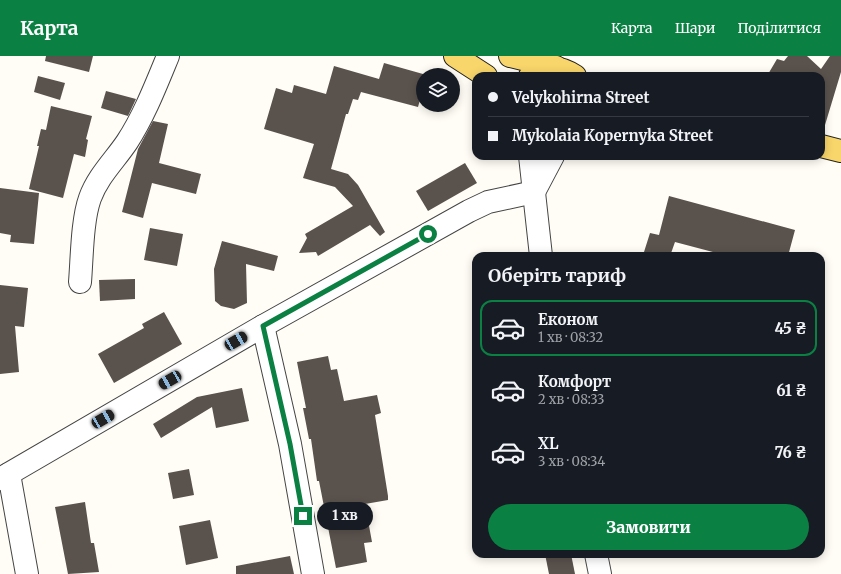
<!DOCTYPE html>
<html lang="uk">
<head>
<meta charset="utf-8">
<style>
	body { margin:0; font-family:Merriweather,serif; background:#242831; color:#f1f3f6; height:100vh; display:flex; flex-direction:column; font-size:15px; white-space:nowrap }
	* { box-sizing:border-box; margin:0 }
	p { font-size:13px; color:#9ea1a6 }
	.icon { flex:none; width:22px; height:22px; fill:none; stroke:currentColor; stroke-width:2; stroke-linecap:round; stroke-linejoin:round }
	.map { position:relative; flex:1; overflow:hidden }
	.drawer { position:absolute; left:472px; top:196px; width:353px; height:306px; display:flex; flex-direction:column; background:#171b24; border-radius:12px; box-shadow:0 2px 10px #0003 }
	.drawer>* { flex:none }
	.banner { position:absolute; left:472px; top:16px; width:353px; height:88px; border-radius:12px; box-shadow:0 2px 10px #0003; display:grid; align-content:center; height:88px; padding:0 16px; background:#171b24 }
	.fabs { position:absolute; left:416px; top:12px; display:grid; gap:8px }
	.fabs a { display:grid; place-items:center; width:44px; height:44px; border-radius:50%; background:#171b24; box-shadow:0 2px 10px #0003; font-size:20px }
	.end { position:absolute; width:18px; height:18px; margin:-9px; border:5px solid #0b8043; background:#fff; box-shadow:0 0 0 2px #fff }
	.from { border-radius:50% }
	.bubble { position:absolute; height:28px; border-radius:14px; background:#171b24; box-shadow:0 2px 10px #0003; font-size:13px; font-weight:800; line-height:28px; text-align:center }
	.car { position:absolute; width:12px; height:24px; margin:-12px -6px; border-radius:5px; box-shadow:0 0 3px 1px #0007; background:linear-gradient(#222 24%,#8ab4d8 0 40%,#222 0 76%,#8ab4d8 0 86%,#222 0) }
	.banner b { display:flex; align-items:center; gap:14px; height:38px; font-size:15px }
	.banner b+b { border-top:1px solid #363941 }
	.banner i { width:10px; height:10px; background:#f1f3f6 }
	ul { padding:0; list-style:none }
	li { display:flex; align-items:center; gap:12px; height:56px; margin:0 8px 6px; padding:0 8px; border:2px solid transparent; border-radius:12px }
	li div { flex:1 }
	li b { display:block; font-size:15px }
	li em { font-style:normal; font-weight:800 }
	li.current { border-color:#0b8043 }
	li>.icon { width:36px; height:36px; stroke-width:1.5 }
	h2 { padding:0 16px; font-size:18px; line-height:48px }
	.primary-button { display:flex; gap:8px; margin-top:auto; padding:8px 16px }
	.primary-button a { flex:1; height:46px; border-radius:24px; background:#0b8043; color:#fff; font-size:16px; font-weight:800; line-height:46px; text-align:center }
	header { display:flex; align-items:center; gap:24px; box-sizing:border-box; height:56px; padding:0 20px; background:#0b8043; color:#fff }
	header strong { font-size:19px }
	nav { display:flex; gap:22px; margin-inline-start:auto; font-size:14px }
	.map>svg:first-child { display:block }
	.building { fill:#5a524d }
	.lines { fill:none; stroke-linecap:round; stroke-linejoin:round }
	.minor-casing { stroke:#444; stroke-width:24 }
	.major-casing { stroke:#222; stroke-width:24 }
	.minor { stroke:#fff; stroke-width:22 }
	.major { stroke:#f9d66b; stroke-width:22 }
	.route { stroke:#0b8043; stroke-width:5 }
</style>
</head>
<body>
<header>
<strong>Карта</strong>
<nav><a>Карта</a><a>Шари</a><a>Поділитися</a></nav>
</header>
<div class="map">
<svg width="841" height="518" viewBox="0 0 841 518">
	<rect width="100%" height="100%" fill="#fffdf5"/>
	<!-- building -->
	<g class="building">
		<polygon points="46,0 93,0 89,16 45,5"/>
		<polygon points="788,0 807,0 821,13 830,0 841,0 841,16 825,69 821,68 821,20 767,20 777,3 784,5"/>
		<polygon points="384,7 423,18 423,33 418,51 361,36 358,44 353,43 348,58 346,58 331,113 348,118 358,129 385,176 380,180 370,169 318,200 316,196 299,197 307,182 305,178 353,150 335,131 303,122 314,88 264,73 276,32 292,37 294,29 326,38 334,10 379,23"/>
		<polygon points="38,20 65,27 60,44 34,36"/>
		<polygon points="106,35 136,43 128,60 101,52"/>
		<polygon points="51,50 92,60 86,83 88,84 85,101 74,98 63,142 29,133 39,90 37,90 41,73 46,74"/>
		<polygon points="153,65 168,68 159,107 201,118 196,138 152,127 143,162 122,156 138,93"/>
		<polygon points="465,107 477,127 428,155 416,135"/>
		<polygon points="0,132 39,137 34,188 10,186 11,179 0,177"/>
		<polygon points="669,140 795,174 788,200 728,200 675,186 670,200 658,200 644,196 650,177 659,179"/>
		<polygon points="150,172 183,178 177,210 144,204"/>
		<polygon points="222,185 278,200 274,215 246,208 247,247 234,253 221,250 215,245 214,213"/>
		<polygon points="135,223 135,243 100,245 99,224"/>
		<polygon points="0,229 28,232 24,271 15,270 19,316 0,318"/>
		<polygon points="164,256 182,288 114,327 98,298 144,272 142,268"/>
		<polygon points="328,300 331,314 337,313 344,345 377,339 381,357 375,359 388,440 388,444 365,448 372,486 364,487 367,506 336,512 319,425 317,425 311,383 309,383 303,352 306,352 297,306"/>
		<polygon points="242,332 249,365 216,372 212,351 161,382 153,368 197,341"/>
		<polygon points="189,413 194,439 173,443 168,417"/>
		<polygon points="85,446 91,487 94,487 99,516 68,518 55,451"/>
		<polygon points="210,464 218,502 186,509 179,470"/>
		<polygon points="545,498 571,498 575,518 549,518"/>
		<polygon points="290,500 294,518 236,518 236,510"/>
	</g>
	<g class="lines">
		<!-- minor casing -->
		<g class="minor-casing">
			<g id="minor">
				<polyline points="530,100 541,200"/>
				<polyline points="534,136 553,100"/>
				<path d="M80 226C82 202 82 164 90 142 98 120 115 104 127 86 144 60 156 29 168 0"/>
				<polyline points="263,270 290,388 313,518"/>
				<polyline points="9,418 27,518"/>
				<polyline points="0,423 263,270 469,155 488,146 534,136"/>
				<polyline points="596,498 600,518"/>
			</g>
		</g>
		<!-- major casing -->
		<g class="major-casing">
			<g id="major">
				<polyline points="455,0 486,20"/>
				<polyline points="510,0 556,11"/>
				<path d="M530 20C545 9 560 10 575 20"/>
				<polyline points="821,90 841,95"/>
			</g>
		</g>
		<!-- minor -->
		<use href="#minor" class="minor"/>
		<!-- major -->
		<use href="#major" class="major"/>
	</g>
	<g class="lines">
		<!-- route -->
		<polyline class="route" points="303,460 290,388 263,270 428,178"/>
	</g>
</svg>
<div class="fabs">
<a><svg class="icon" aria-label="layers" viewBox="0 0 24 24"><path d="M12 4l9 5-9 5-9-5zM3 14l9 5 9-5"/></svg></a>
</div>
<i class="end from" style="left:428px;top:178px"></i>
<i class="end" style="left:303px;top:460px"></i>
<div class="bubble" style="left:317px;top:446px;width:56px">1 хв</div>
<i class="car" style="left:236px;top:285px;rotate:60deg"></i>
<i class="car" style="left:170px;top:324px;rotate:240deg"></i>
<i class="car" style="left:103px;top:363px;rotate:60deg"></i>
<div class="banner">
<b><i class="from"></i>Velykohirna Street</b>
<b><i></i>Mykolaia Kopernyka Street</b>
</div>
<section class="drawer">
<h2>Оберіть тариф</h2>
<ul>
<li class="current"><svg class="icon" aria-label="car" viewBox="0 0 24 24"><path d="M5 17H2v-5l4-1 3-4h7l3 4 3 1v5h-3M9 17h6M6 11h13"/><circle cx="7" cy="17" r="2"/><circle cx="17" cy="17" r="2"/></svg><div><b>Економ</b><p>1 хв · 08:32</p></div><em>45 ₴</em></li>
<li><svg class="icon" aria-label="car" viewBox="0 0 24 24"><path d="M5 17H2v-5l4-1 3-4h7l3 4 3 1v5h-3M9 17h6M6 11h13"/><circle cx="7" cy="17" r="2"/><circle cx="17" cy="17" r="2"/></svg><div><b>Комфорт</b><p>2 хв · 08:33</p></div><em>61 ₴</em></li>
<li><svg class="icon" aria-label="car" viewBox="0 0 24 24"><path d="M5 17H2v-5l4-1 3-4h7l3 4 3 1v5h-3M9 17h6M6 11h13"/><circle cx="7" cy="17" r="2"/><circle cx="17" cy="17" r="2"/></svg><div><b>XL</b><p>3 хв · 08:34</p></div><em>76 ₴</em></li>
</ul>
<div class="primary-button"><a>Замовити</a></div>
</section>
</div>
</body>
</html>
